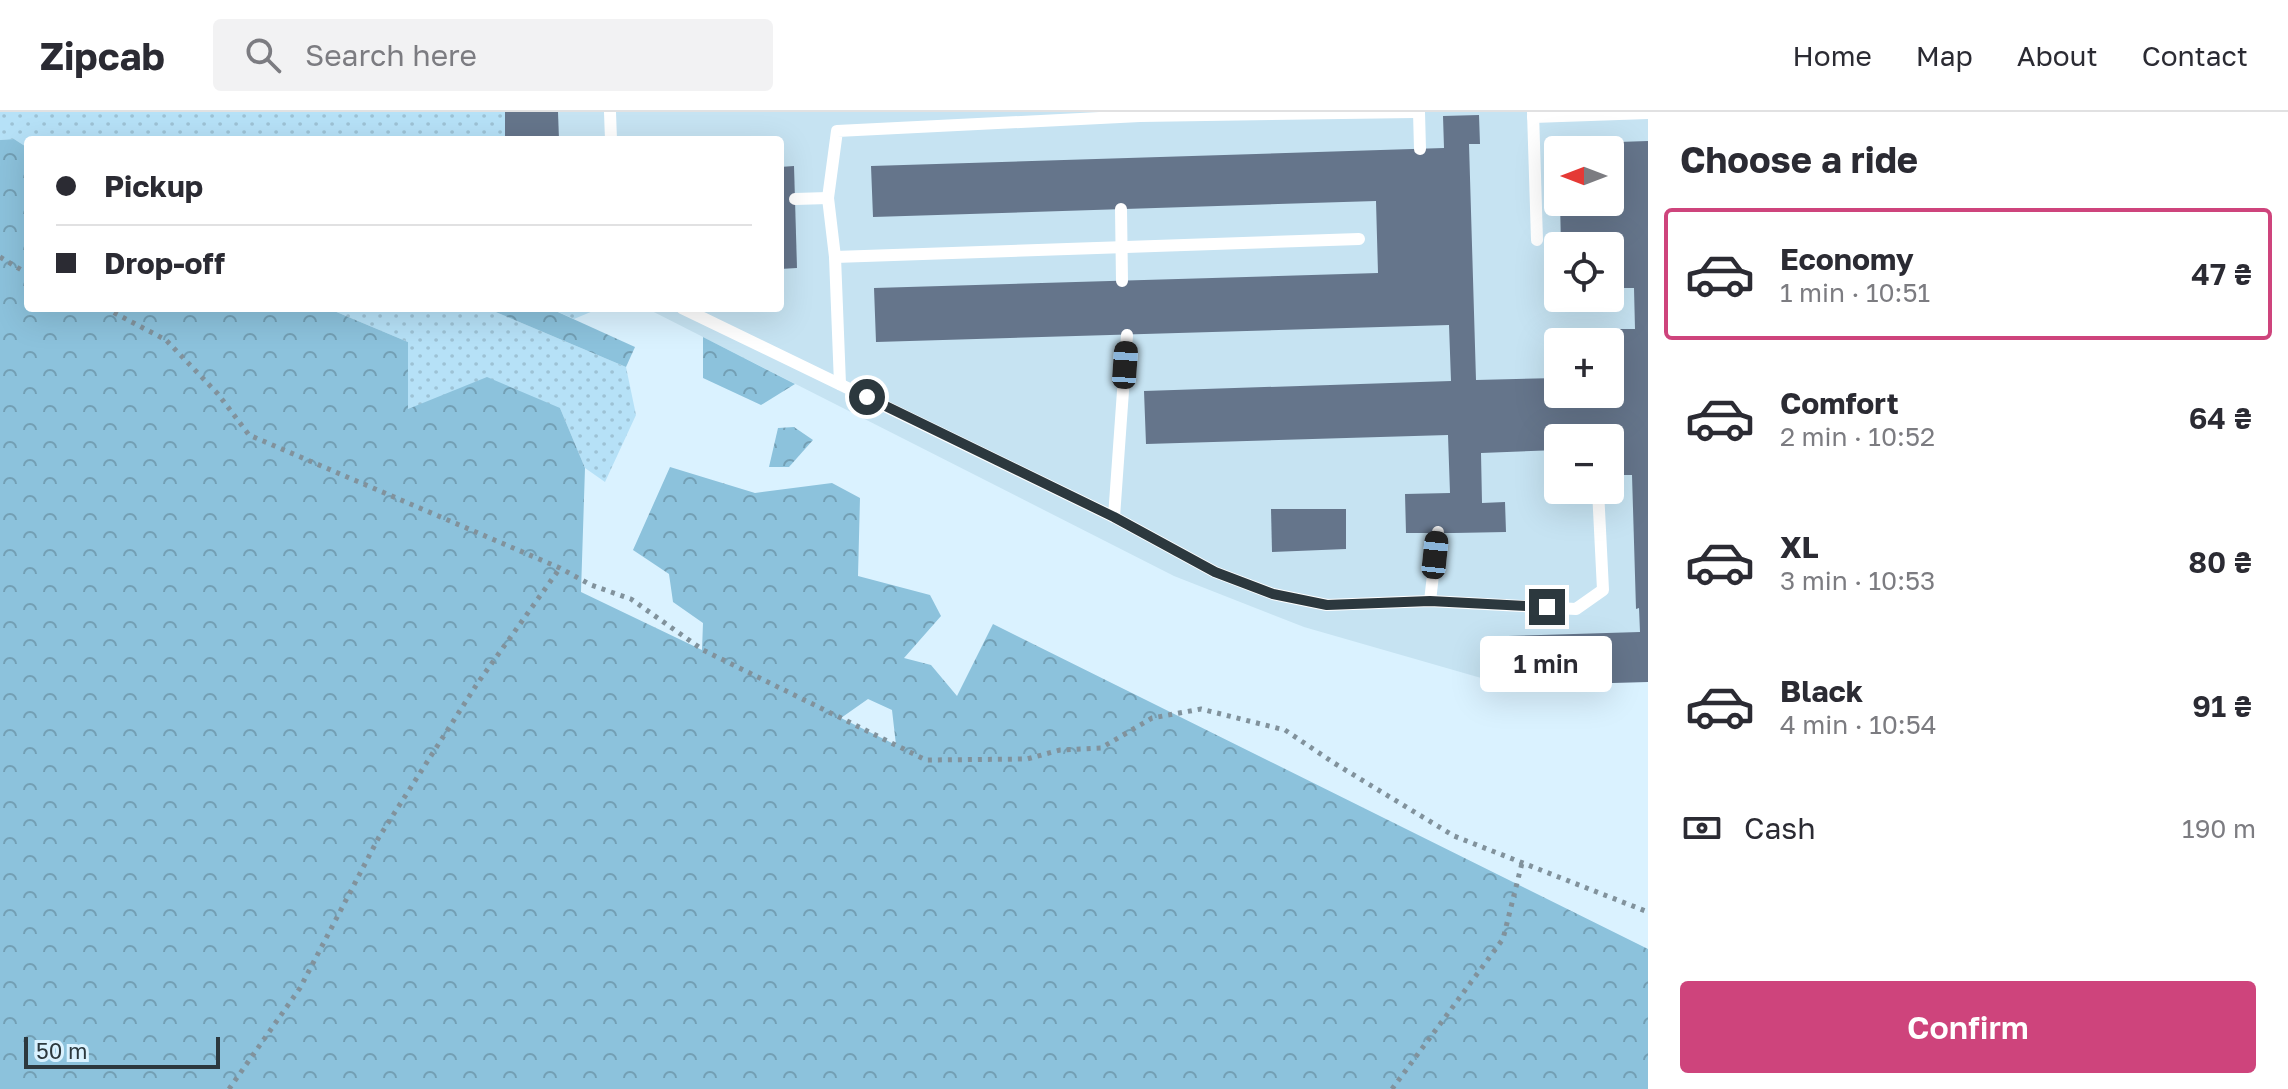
<!DOCTYPE html>
<html lang="en">
<head>
<meta charset="utf-8">
<style>
	body { margin:0; font-family:"Golos Text",sans-serif; background:#f2f2f3; color:#2b2b33; height:100vh; display:flex; flex-direction:column; font-size:30px; white-space:nowrap }
	* { box-sizing:border-box; margin:0 }
	p { font-size:26px; color:#7c7c81 }
	.icon { flex:none; width:44px; height:44px; fill:none; stroke:currentColor; stroke-width:2; stroke-linecap:round; stroke-linejoin:round }
	.map { position:relative; flex:1; overflow:hidden }
	.drawer { display:flex; flex-direction:column; background:#fff; width:640px }
	.drawer>* { flex:none }
	.top-card { position:absolute; left:24px; top:24px; width:760px; height:176px; border-radius:8px; box-shadow:0 8px 32px #0002; display:grid; align-content:center; height:176px; padding:0 32px; background:#fff }
	.needle { width:52px; rotate:270deg }
	.fabs { position:absolute; left:1544px; top:24px; display:grid; gap:16px }
	.fabs a { display:grid; place-items:center; width:80px; height:80px; border-radius:8px; background:#fff; box-shadow:0 8px 32px #0002; font-size:40px }
	.scale { position:absolute; left:24px; bottom:20px; width:196px; box-sizing:border-box; padding-left:8px; border:4px solid #2c383e; border-top:0; font-size:22px; line-height:28px; white-space:nowrap; color:#2c383e; -webkit-text-stroke:6px #daf2ff; paint-order:stroke }
	.end { position:absolute; width:36px; height:36px; margin:-18px; border:10px solid #2c383e; background:#fff; box-shadow:0 0 0 4px #fff }
	.from { border-radius:50% }
	.bubble { position:absolute; height:56px; border-radius:8px; background:#fff; box-shadow:0 8px 32px #0002; font-size:26px; font-weight:600; line-height:56px; text-align:center }
	.car { position:absolute; width:24px; height:48px; margin:-24px -12px; border-radius:10px; box-shadow:0 0 6px 2px #0007; background:linear-gradient(#222 24%,#8ab4d8 0 40%,#222 0 76%,#8ab4d8 0 86%,#222 0) }
	.top-card b { display:flex; align-items:center; gap:28px; height:76px; font-size:30px }
	.top-card b+b { border-top:2px solid #e1e1e2 }
	.top-card i { width:20px; height:20px; background:#2b2b33 }
	ul { padding:0; list-style:none }
	li { display:flex; align-items:center; gap:24px; height:132px; margin:0 16px 12px; padding:0 16px; border:4px solid transparent; border-radius:8px }
	li div { flex:1 }
	li b { display:block; font-size:30px }
	li em { font-style:normal; font-weight:600 }
	li.selected { border-color:#ce447c }
	li>.icon { width:72px; height:72px; stroke-width:1.5 }
	h2 { padding:0 32px; font-size:36px; line-height:96px }
	.pay { display:flex; align-items:center; gap:20px; height:88px; padding:0 32px; font-size:30px }
	.pay p { margin-inline-start:auto }
	.action { display:flex; gap:16px; margin-top:auto; padding:16px 32px }
	.action a { flex:1; height:92px; border-radius:8px; background:#ce447c; color:#fff; font-size:32px; font-weight:600; line-height:92px; text-align:center }
	header { display:flex; align-items:center; gap:48px; box-sizing:border-box; height:112px; padding:0 40px; background:#fff; border-bottom:2px solid #e1e1e2 }
	header strong { font-size:38px }
	nav { display:flex; gap:44px; margin-inline-start:auto; font-size:28px }
	.search { width:560px; height:72px; background:#f2f2f3; display:flex; align-items:center; gap:20px; box-sizing:border-box; padding:0 28px; border-radius:8px; color:#7c7c81; font-size:30px }
	main { display:flex; flex:1; min-height:0 }
	.map>svg:first-child { display:block }
	.built { fill:#c6e3f2; fill-rule:evenodd }
	.grass { fill:url(#grass-dots) }
	.forest { fill:url(#forest-crowns); fill-rule:evenodd }
	.building { fill:#65758b }
	.lines { fill:none; stroke-linecap:round; stroke-linejoin:round }
	.path { stroke:#81929c; stroke-width:5; stroke-dasharray:4 6; stroke-linecap:butt }
	.lane { stroke:#fff; stroke-width:12 }
	.route { stroke:#2c383e; stroke-width:10 }
</style>
</head>
<body>
<header>
<strong>Zipcab</strong>
<div class="search"><svg class="icon" aria-label="search" viewBox="0 0 24 24"><circle cx="10" cy="10" r="6"/><path d="M15 15l6 6"/></svg>Search here</div>
<nav><a>Home</a><a>Map</a><a>About</a><a>Contact</a></nav>
</header>
<main>
<div class="map">
<svg width="1648" height="977" viewBox="0 0 1648 977">
	<defs>
		<pattern id="grass-dots" width="8" height="8" patternUnits="userSpaceOnUse" patternTransform="scale(2)"><rect width="8" height="8" fill="#b6e1f7"/><path d="M2 2h.1M6 6h.1" fill="none" stroke="#9dc2d5" stroke-width="1.8" stroke-linecap="round"/></pattern>
		<pattern id="forest-crowns" width="20" height="18" patternUnits="userSpaceOnUse" patternTransform="scale(2)"><rect width="20" height="18" fill="#8cc2dc"/><path d="M2 6a3 3 0 1 1 6 0M12 15a3 3 0 1 1 6 0" fill="none" stroke="#739fb4"/></pattern>
	</defs>
	<rect width="100%" height="100%" fill="#daf2ff"/>
	<!-- built -->
	<path class="built" d="M505 0H1648V569L1509 574 1304 515 1174 464 646 196H780V28H505ZM1558 38H1610V90H1558ZM1558 134H1610V186H1558ZM1558 230H1610V282H1558ZM1558 326H1610V378H1558Z"/>
	<!-- grass -->
	<g class="grass">
		<polygon points="0,0 505,0 505,28 28,28 28,36 14,27 0,28"/>
		<polygon points="327,196 486,196 626,255 636,303 605,370 585,356 560,296 408,297 408,230"/>
		<polygon points="549,196 595,196 593,199 574,207"/>
	</g>
	<!-- forest -->
	<g class="forest">
		<path d="M14 27 28 36V196H327L408 230V297L487 265 560 296 585 356 581 480 702 538 703 511 673 490 669 462 633 438 670 355 755 381 832 371 860 386 858 464 930 483 941 504 904 546 931 553 957 584 993 512 1648 837V977H0V28ZM868 587 892 598 896 633 841 606Z"/>
		<polygon points="486,196 549,196 635,235 626,255"/>
		<polygon points="703,225 795,272 761,293 703,266"/>
		<polygon points="794,315 813,328 789,355 769,355 778,316"/>
	</g>
	<!-- building -->
	<g class="building">
		<polygon points="505,0 558,0 559,28 505,28"/>
		<polygon points="1479,3 1480,32 1469,32 1476,268 1558,266 1558,282 1610,282 1610,264 1613,264 1612,217 1635,217 1634,176 1610,176 1610,134 1561,134 1560,90 1610,90 1610,38 1558,38 1558,32 1648,29 1648,570 1509,574 1508,524 1640,520 1639,496 1636,497 1632,363 1622,363 1621,324 1614,324 1615,335 1610,335 1610,326 1558,326 1558,338 1481,341 1482,391 1505,390 1506,420 1454,421 1406,421 1405,382 1450,381 1448,323 1146,332 1144,279 1451,269 1449,213 876,230 874,176 1378,161 1376,89 873,105 871,54 1444,36 1443,4"/>
		<polygon points="794,54 797,156 780,157 780,55"/>
		<polygon points="1271,397 1346,397 1346,437 1272,440"/>
	</g>
	<g class="lines">
		<!-- path -->
		<g class="path">
			<polyline points="0,145 28,162"/>
			<polyline points="105,196 166,228 218,282 249,323 560,456 591,473 631,487 703,538 926,648 1027,647 1060,638 1101,636 1152,606 1201,597 1285,618 1334,651 1454,724 1648,800"/>
			<polyline points="229,977 300,876 379,725 477,572 560,456"/>
			<polyline points="1392,977 1503,827 1522,751"/>
		</g>
		<!-- lane -->
		<g class="lane">
			<polyline points="610,0 611,28"/>
			<polyline points="1419,0 1420,37"/>
			<polyline points="1533,0 1537,128"/>
			<polyline points="1533,5 1648,1"/>
			<polyline points="795,87 828,86"/>
			<polyline points="1121,97 1122,169"/>
			<polyline points="835,145 1359,127"/>
			<polyline points="682,196 1114,405 1215,460 1273,482 1327,493 1430,489 1576,497 1603,478 1598,378"/>
			<polyline points="840,272 835,145 828,86 837,19 1140,4 1414,0"/>
			<polyline points="1114,405 1127,223"/>
			<polyline points="1430,489 1438,420"/>
		</g>
	</g>
	<g class="lines">
		<!-- route -->
		<polyline class="route" points="867,285 1114,405 1215,460 1273,482 1327,493 1430,489 1547,495"/>
	</g>
</svg>
<div class="fabs">
<a><svg class="needle" viewBox="-14 -14 28 28"><path d="M0-13l5 13h-10z" fill="#e53935"/><path d="M0 13l5-13h-10z" fill="#7c7c81"/></svg></a>
<a><svg class="icon" aria-label="locate" viewBox="0 0 24 24"><circle cx="12" cy="12" r="6"/><path d="M12 2v4M12 18v4M2 12h4M18 12h4"/></svg></a>
<a>+</a>
<a>−</a>
</div>
<div class="scale">50 m</div>
<i class="end from" style="left:867px;top:285px"></i>
<i class="end" style="left:1547px;top:495px"></i>
<div class="bubble" style="left:1480px;top:524px;width:132px">1 min</div>
<i class="car" style="left:1125px;top:253px;rotate:4deg"></i>
<i class="car" style="left:1435px;top:443px;rotate:6deg"></i>
<div class="top-card">
<b><i class="from"></i>Pickup</b>
<b><i></i>Drop-off</b>
</div>
</div>
<section class="drawer">
<h2>Choose a ride</h2>
<ul>
<li class="selected"><svg class="icon" aria-label="car" viewBox="0 0 24 24"><path d="M5 17H2v-5l4-1 3-4h7l3 4 3 1v5h-3M9 17h6M6 11h13"/><circle cx="7" cy="17" r="2"/><circle cx="17" cy="17" r="2"/></svg><div><b>Economy</b><p>1 min · 10:51</p></div><em>47 ₴</em></li>
<li><svg class="icon" aria-label="car" viewBox="0 0 24 24"><path d="M5 17H2v-5l4-1 3-4h7l3 4 3 1v5h-3M9 17h6M6 11h13"/><circle cx="7" cy="17" r="2"/><circle cx="17" cy="17" r="2"/></svg><div><b>Comfort</b><p>2 min · 10:52</p></div><em>64 ₴</em></li>
<li><svg class="icon" aria-label="car" viewBox="0 0 24 24"><path d="M5 17H2v-5l4-1 3-4h7l3 4 3 1v5h-3M9 17h6M6 11h13"/><circle cx="7" cy="17" r="2"/><circle cx="17" cy="17" r="2"/></svg><div><b>XL</b><p>3 min · 10:53</p></div><em>80 ₴</em></li>
<li><svg class="icon" aria-label="car" viewBox="0 0 24 24"><path d="M5 17H2v-5l4-1 3-4h7l3 4 3 1v5h-3M9 17h6M6 11h13"/><circle cx="7" cy="17" r="2"/><circle cx="17" cy="17" r="2"/></svg><div><b>Black</b><p>4 min · 10:54</p></div><em>91 ₴</em></li>
</ul>
<div class="pay"><svg class="icon" aria-label="cash" viewBox="0 0 24 24"><path d="M3 7h18v10H3z"/><circle cx="12" cy="12" r="2"/></svg>Cash<p>190 m</p></div>
<div class="action"><a>Confirm</a></div>
</section>
</main>
</body>
</html>
